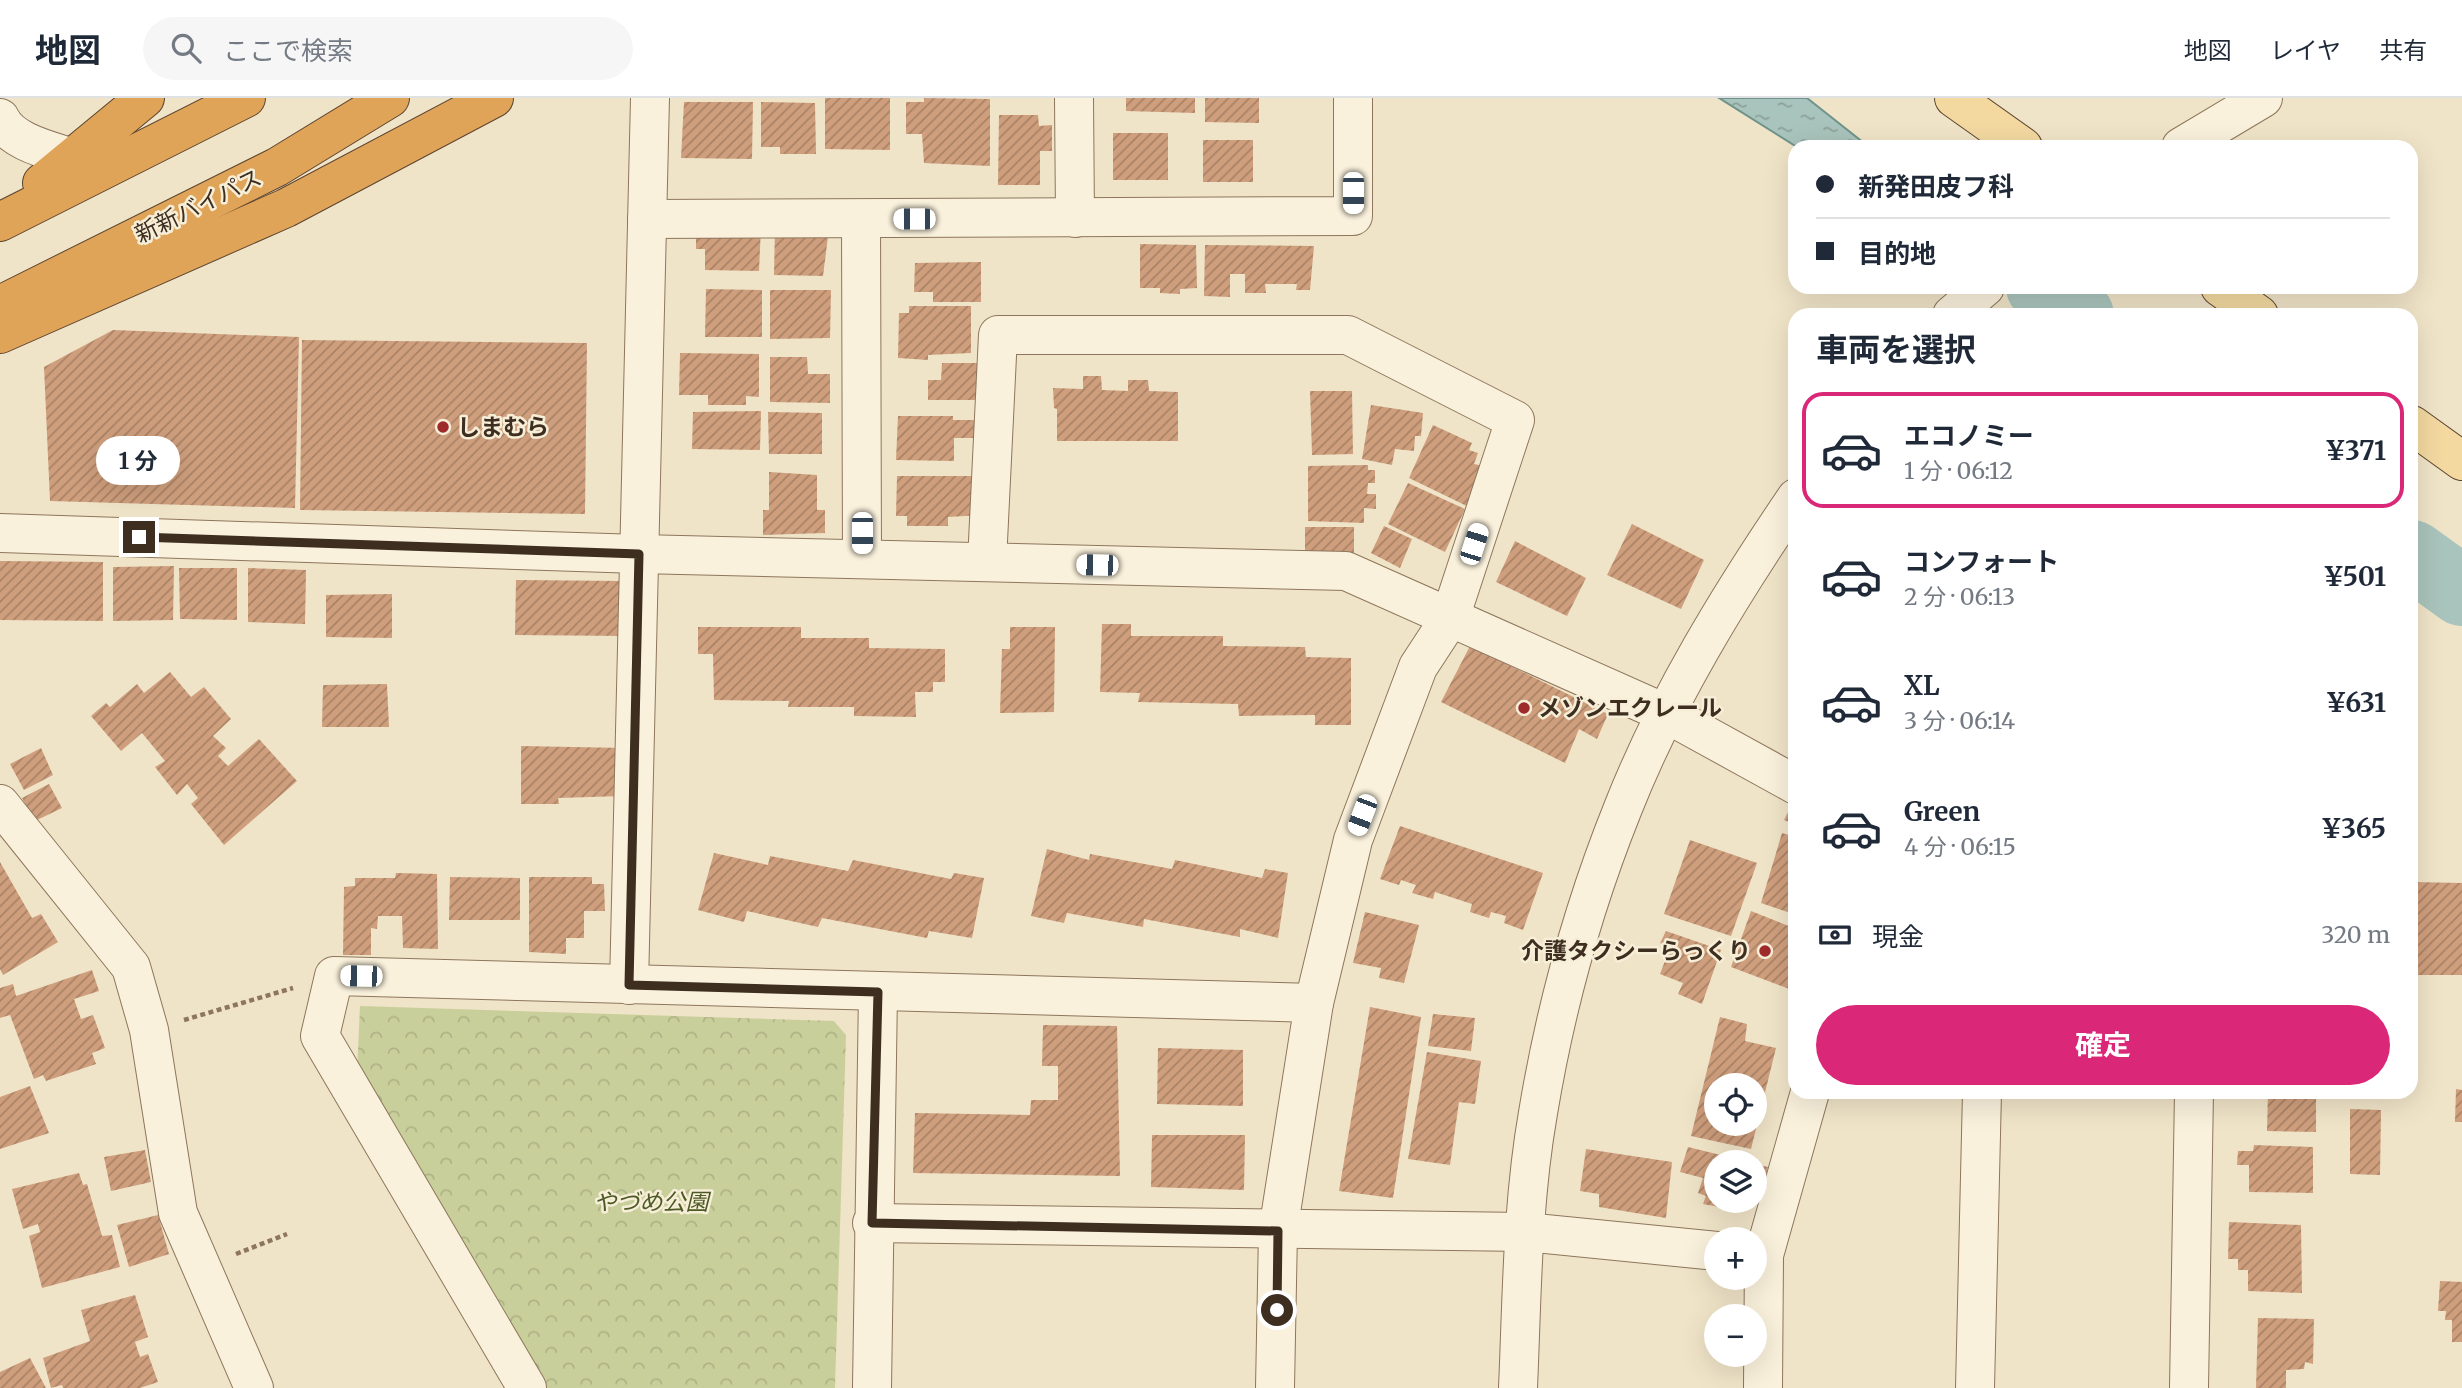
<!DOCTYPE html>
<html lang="ja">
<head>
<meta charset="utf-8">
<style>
	body { margin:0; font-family:Merriweather,"Noto Sans JP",serif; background:#f6f6f7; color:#1f2937; height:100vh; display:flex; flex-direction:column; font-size:26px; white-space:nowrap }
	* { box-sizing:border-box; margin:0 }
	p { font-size:23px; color:#747a83 }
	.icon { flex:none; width:38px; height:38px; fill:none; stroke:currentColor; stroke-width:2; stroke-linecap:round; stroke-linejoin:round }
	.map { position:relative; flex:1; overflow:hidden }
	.sheet { position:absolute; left:1788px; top:210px; width:630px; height:791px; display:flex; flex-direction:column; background:#fff; border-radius:21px; box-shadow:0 7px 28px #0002 }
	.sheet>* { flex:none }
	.banner { position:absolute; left:1788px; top:42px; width:630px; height:154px; border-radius:21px; box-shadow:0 7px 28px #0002; display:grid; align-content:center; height:154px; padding:0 28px; background:#fff }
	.tools { position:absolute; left:1704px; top:975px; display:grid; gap:14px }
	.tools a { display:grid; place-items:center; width:63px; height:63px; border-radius:50%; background:#fff; box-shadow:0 7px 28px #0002; font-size:35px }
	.end { position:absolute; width:32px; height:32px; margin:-16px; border:9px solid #3d2e20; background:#fff; box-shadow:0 0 0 4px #fff }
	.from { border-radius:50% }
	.bubble { position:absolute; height:49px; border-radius:24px; background:#fff; box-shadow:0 7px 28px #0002; font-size:23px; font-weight:700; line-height:49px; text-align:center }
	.car { position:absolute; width:21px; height:42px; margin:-21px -10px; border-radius:9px; box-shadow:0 0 5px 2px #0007; background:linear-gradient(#fff 24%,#345 0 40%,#fff 0 76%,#345 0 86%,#fff 0) }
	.banner b { display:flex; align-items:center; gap:24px; height:66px; font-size:26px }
	.banner b+b { border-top:2px solid #e0e1e3 }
	.banner i { width:18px; height:18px; background:#1f2937 }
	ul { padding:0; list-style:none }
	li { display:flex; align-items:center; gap:21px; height:116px; margin:0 14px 10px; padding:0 14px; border:4px solid transparent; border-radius:21px }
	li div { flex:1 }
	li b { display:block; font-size:26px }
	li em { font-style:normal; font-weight:700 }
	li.current { border-color:#db2777 }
	li>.icon { width:63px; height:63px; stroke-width:1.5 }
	h2 { padding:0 28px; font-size:32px; line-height:84px }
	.pay { display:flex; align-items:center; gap:18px; height:77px; padding:0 28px; font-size:26px }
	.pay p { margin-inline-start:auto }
	.button { display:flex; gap:14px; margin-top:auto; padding:14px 28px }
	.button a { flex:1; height:80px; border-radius:42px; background:#db2777; color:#fff; font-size:28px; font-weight:700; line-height:80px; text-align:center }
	header { display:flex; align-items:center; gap:42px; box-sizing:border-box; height:98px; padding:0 35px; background:#fff; border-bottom:2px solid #e0e1e3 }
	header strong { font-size:33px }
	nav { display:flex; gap:38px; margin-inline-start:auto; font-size:24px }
	.search { width:490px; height:63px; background:#f6f6f7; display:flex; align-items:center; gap:18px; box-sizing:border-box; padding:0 24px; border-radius:38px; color:#747a83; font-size:26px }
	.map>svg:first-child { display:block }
	.park { fill:url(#park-crowns) }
	.water { fill:url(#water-ripples); stroke:#6f938a; stroke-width:2 }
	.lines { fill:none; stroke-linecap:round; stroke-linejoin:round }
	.river { stroke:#a9c4bc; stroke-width:70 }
	.building { fill:url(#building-hatch); fill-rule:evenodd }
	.minor-casing { stroke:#8d765c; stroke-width:40 }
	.major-casing { stroke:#5b4430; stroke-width:40 }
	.highway-casing { stroke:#5b4430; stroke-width:40 }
	.path { stroke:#8d765c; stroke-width:4.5; stroke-dasharray:5 3.5; stroke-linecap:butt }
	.minor { stroke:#faf1dc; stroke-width:38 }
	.major { stroke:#f3d9a0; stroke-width:38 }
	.highway { stroke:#e0a458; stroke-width:38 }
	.route { stroke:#3d2e20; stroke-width:9 }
	.poi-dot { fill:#9e2a2b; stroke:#f7eed8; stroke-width:2.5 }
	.labels { text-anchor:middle; stroke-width:5; stroke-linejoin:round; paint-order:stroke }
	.street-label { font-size:23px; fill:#3d2e20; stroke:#f7eed8 }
	.poi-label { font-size:23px; font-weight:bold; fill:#3d2e20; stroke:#f7eed8; text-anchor:start }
	.park-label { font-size:23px; font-style:italic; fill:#4d5a26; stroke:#f7eed8 }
</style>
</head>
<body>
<header>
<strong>地図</strong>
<div class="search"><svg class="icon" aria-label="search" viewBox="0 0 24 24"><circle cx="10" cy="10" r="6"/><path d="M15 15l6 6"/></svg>ここで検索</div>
<nav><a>地図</a><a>レイヤ</a><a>共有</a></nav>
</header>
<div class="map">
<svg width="2462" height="1290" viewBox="0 0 2462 1290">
	<defs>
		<pattern id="park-crowns" width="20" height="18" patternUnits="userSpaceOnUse" patternTransform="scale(1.75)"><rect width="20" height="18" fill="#c9cf9b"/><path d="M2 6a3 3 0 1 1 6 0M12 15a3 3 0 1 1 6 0" fill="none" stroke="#aeb285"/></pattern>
		<pattern id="water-ripples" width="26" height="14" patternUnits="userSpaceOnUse" patternTransform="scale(1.75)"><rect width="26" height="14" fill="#a9c4bc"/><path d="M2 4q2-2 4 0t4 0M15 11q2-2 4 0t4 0" fill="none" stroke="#8ba098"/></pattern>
		<pattern id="building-hatch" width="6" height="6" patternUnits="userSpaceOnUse" patternTransform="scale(1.75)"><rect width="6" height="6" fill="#cf9f7d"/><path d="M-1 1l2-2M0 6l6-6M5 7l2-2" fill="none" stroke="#a98266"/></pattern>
	</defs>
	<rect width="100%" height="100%" fill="#f0e4c8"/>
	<!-- park -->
	<polygon class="park" points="360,908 834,923 846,937 835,1290 544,1290 357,975"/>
	<!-- water -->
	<polygon class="water" points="1719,0 1807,0 1869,49 1797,49"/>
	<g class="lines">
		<!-- river -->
		<g class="river">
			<polyline points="2041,189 2079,217"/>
			<polyline points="2412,457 2462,493"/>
		</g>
	</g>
	<!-- building -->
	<g class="building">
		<polygon points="825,0 890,0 890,52 825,51"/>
		<polygon points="924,0 990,1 990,68 924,65 922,36 906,36 906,4 924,4"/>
		<polygon points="1126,0 1195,0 1195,15 1126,13"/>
		<polygon points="1205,0 1259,0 1259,25 1205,24"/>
		<polygon points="684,4 753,4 752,61 681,60"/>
		<polygon points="761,4 815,5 816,56 780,56 780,49 761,49"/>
		<polygon points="999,17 1038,17 1039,28 1052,27 1052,53 1040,53 1040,87 998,87"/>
		<rect x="1113" y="35" width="55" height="47"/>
		<rect x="1203" y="42" width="50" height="42"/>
		<polygon points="696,127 761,129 759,173 705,172 705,151 696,151"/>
		<polygon points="775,130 829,131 823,178 774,177"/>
		<polygon points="1140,146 1196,147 1197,190 1180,191 1180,196 1160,195 1160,190 1140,190"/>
		<polygon points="1205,147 1314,148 1310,192 1296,192 1297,186 1265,186 1266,195 1245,195 1245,176 1230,176 1230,199 1204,198"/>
		<polygon points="981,164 981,204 933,204 933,194 914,194 915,165"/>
		<polygon points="706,191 762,192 762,239 705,239"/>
		<polygon points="770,192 831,192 830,240 770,241"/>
		<polygon points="909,208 971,208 971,255 928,257 928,262 898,260 899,215 909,215"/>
		<polygon points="113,232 299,239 295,410 50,403 44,269"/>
		<polygon points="302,242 587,245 585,416 300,412"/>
		<polygon points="680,255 759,256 759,299 746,298 746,307 708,307 708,297 679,297"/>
		<polygon points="770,259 807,259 808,276 830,276 830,305 770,304"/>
		<polygon points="942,265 978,265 978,302 928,302 928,282 941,282"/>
		<polygon points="1083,278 1101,278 1102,292 1128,293 1128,282 1148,282 1149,293 1178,294 1178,343 1057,343 1057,311 1054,310 1053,290 1083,291"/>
		<polygon points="1310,293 1352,293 1353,356 1312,357"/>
		<polygon points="1371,307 1423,315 1421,338 1415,338 1414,353 1395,351 1392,367 1362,361"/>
		<polygon points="761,313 760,352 692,351 693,314"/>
		<polygon points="768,314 822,315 822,356 769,356"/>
		<polygon points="898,318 953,318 953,322 974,322 974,340 954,340 954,363 896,362"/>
		<polygon points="1433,327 1472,345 1469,352 1478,355 1474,366 1484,368 1475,412 1409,380"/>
		<polygon points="1368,367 1368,372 1375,372 1375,385 1368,385 1367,396 1376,396 1376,411 1364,410 1364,425 1308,423 1308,368"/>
		<polygon points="769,374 817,377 817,412 825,412 825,435 763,437 763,412 769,412"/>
		<polygon points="897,378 981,378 982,417 948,419 948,428 907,428 907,418 896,418"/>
		<polygon points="1408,385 1465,411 1445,454 1388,426"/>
		<polygon points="1632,426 1704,462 1681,511 1607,477"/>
		<polygon points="1384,428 1412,441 1400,470 1371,455"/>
		<polygon points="1305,429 1354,429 1354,455 1305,459"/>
		<polygon points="1515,443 1586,480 1567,518 1496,484"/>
		<polygon points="0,463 103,464 103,523 0,522"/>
		<polygon points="174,468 173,522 113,523 113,469"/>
		<polygon points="179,470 237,470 237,522 180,521"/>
		<polygon points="248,470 306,472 305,526 248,524"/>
		<polygon points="516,482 622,483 624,538 515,537"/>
		<polygon points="392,496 392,540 326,539 326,497"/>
		<polygon points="1102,526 1131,526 1131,538 1223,538 1223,548 1305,549 1306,559 1351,560 1351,627 1315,627 1315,617 1239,618 1238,606 1138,604 1140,595 1100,594"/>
		<polygon points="698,529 801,529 801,540 869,540 869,550 945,551 945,584 933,584 933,594 915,594 916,619 854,618 854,609 788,609 789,603 714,602 713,556 698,556"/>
		<polygon points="1010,529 1055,529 1054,614 1000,615 1002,551 1010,551"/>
		<polygon points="1470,548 1608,616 1597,641 1579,631 1565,665 1441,604"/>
		<polygon points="170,574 191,599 204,589 231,621 213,638 226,650 218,658 228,668 259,641 297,683 224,747 191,706 198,700 187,686 177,697 155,669 165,663 142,635 121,653 91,618 106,605 110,609 137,586 144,595"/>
		<polygon points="387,586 389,629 322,629 323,587"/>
		<polygon points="521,648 625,650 623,698 558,700 559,706 521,706"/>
		<polygon points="41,650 53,677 24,692 10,666"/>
		<polygon points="49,686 62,710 35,723 22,700"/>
		<polygon points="1796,698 1796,727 1784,722"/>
		<polygon points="1400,728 1543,775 1523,832 1504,825 1506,818 1491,814 1489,820 1470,814 1472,806 1435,794 1433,801 1412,795 1416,787 1401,782 1399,787 1380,781"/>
		<polygon points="1782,735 1796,739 1796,817 1761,805"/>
		<polygon points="1690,742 1757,765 1731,838 1664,816"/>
		<polygon points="1047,751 1089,762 1090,756 1172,771 1175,762 1262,780 1265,771 1288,775 1278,840 1240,831 1240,839 1144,821 1143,829 1067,815 1064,825 1031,818"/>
		<polygon points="714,755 768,767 770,758 848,773 853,762 951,781 954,775 984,780 972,840 929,833 927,840 822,820 818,829 747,813 744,824 698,812"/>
		<polygon points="0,764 32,820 41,816 58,844 3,877 0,871"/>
		<polygon points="396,775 437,776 438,851 403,850 402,818 378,818 377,831 371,830 371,857 343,857 344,789 355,788 355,780 395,780"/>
		<polygon points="450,779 520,780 520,822 449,822"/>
		<polygon points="529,779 592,779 592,786 604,786 605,813 584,813 584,840 566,840 566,856 529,854"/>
		<polygon points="2412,784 2462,785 2462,877 2412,877"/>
		<polygon points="1751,813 1796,831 1789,852 1796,854 1796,882 1792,892 1731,869"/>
		<polygon points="1365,814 1419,827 1404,885 1379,880 1381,870 1353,865"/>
		<polygon points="1666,833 1721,852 1702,906 1678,896 1683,885 1660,876 1670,850 1660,845"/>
		<polygon points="92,872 99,893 74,901 81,921 93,917 105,950 92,955 96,966 46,983 43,977 34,981 10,917 0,920 0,890 13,886 16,898"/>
		<polygon points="1370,909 1421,919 1393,1100 1339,1093"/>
		<polygon points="1433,916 1475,920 1471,953 1428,948"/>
		<path d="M1720 919 1747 926 1745 943 1776 950 1751 1051 1691 1038ZM1717 987H1755V1026H1717Z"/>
		<polygon points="1043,927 1117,928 1120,1078 913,1075 915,1015 1030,1017 1031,1002 1058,1002 1058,968 1042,968"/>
		<polygon points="1158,950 1243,952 1243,1008 1157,1006"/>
		<polygon points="1427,954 1481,963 1475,1006 1459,1004 1450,1067 1408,1061"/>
		<polygon points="30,988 49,1035 0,1051 0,999"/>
		<polygon points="2456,991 2462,992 2462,1024 2455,1024"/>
		<polygon points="2268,994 2316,994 2316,1034 2267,1033"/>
		<polygon points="2350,1011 2381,1012 2380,1077 2350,1076"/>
		<polygon points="1152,1037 1245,1037 1244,1092 1151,1089"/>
		<polygon points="2254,1047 2313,1049 2313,1095 2249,1094 2249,1067 2237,1067 2238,1053 2253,1053"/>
		<polygon points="1688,1049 1745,1063 1717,1064 1717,1102 1739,1102 1736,1112 1703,1106 1706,1098 1698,1095 1703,1080 1680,1074"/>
		<polygon points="1586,1051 1672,1064 1666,1120 1599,1109 1599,1096 1580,1093"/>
		<polygon points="145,1052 151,1084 111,1093 104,1059"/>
		<polygon points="1755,1066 1768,1069 1760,1104 1755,1103"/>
		<polygon points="79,1075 83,1087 87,1086 102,1138 112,1137 120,1169 42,1190 29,1138 40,1134 38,1126 23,1131 12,1091"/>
		<polygon points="158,1117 169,1156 129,1169 117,1127"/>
		<polygon points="2229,1124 2301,1127 2302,1195 2248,1193 2248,1172 2238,1172 2238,1161 2228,1161"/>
		<polygon points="2440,1183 2462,1184 2462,1244 2452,1244 2452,1222 2445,1222 2446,1213 2438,1213"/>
		<polygon points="135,1197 148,1239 135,1244 140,1259 148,1256 158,1284 140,1290 63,1290 62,1287 51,1290 43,1260 90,1243 81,1212"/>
		<polygon points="2258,1220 2314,1221 2313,1266 2305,1264 2304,1271 2286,1272 2286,1290 2256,1290"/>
		<polygon points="30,1260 46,1290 0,1290 0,1274"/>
	</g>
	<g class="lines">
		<!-- minor casing -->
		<g class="minor-casing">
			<g id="minor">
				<polyline points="1074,0 1075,120"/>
				<path d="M0 20C11 44 49 52 73 60"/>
				<polyline points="2181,49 2263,0"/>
				<polyline points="647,121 1353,118 1353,0"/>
				<polyline points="861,121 862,461"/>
				<polyline points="1952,217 1985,189"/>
				<polyline points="0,435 639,456 1346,473 1667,616 1796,687"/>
				<polyline points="987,464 998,237 1348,237 1515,322 1450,520 1418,569 1353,742 1314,905 1278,1133 1275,1290"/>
				<polyline points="0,706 131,869 149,932 178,1115 254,1290"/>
				<polyline points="629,887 650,0"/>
				<polyline points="872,1125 1525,1134 1717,1153"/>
				<polyline points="527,1290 320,938 334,878 1314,905"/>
				<polyline points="872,1290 878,894"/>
				<path d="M1518 1290C1522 1199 1522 1106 1538 1015 1555 912 1584 807 1623 710 1666 601 1730 497 1796 400"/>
				<polyline points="1763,1290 1764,1157 1810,994"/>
				<polyline points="1975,1290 1982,994"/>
				<polyline points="2189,1290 2194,994"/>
			</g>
		</g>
		<!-- major casing -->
		<g class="major-casing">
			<g id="major">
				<polyline points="1954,0 2023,49"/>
				<polyline points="2220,189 2259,217"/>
				<polyline points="2412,327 2462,363"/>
			</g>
		</g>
		<!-- highway casing -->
		<g class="highway-casing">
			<g id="highway">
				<polyline points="42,85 145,0"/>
				<polyline points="0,124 246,0"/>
				<polyline points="0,207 277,69 390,0"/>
				<polyline points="0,236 286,110 494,0"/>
			</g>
		</g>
		<!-- path -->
		<g class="path">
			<polyline points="184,922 293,890"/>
			<polyline points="236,1156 287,1136"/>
		</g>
		<!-- minor -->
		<use href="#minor" class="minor"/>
		<!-- major -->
		<use href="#major" class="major"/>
		<!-- highway -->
		<use href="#highway" class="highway"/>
	</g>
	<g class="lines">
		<!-- route -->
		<polyline class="route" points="139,439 639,456 629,887 878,894 872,1125 1278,1133 1277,1212"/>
	</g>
	<!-- markers -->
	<g class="poi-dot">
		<circle cx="443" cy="329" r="7"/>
		<circle cx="1524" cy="610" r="7"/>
		<circle cx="1765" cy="853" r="7"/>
	</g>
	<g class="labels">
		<!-- street labels -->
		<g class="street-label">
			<text transform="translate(198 108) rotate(-26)" y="8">新新バイパス</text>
		</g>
		<!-- poi labels -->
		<g class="poi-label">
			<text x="457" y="337">しまむら</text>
			<text x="1538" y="618">メゾンエクレール</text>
			<text x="1751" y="861" text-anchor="end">介護タクシーらっくり</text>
		</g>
		<!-- park labels -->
		<g class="park-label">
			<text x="651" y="1112">やづめ公園</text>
		</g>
	</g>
</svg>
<div class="tools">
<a><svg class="icon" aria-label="locate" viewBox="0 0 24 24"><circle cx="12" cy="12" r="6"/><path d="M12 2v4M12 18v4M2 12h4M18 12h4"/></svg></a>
<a><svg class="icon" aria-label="layers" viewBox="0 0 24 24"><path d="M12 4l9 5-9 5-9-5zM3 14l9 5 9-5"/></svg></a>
<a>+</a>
<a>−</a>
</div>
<i class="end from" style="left:1277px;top:1212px"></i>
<i class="end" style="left:139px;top:439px"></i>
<div class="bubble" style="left:96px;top:338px;width:84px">1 分</div>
<i class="car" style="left:1353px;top:95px;rotate:180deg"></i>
<i class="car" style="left:914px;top:121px;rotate:270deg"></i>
<i class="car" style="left:862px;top:435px;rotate:180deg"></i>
<i class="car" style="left:1474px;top:446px;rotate:18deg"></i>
<i class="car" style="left:1097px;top:467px;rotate:271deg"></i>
<i class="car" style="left:1362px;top:717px;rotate:201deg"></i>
<i class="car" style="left:361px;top:878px;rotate:271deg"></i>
<div class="banner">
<b><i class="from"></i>新発田皮フ科</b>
<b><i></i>目的地</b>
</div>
<section class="sheet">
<h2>車両を選択</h2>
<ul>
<li class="current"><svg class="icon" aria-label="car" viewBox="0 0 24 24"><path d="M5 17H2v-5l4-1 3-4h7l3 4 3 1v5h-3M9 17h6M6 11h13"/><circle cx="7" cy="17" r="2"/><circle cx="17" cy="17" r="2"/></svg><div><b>エコノミー</b><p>1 分 · 06:12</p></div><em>¥371</em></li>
<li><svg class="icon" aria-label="car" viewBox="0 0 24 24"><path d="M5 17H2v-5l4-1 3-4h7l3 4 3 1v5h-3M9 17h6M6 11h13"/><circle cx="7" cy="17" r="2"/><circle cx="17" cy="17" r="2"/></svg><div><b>コンフォート</b><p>2 分 · 06:13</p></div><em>¥501</em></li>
<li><svg class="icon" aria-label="car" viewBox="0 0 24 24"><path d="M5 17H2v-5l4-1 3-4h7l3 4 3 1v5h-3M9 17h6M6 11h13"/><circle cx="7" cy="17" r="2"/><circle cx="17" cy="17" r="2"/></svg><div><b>XL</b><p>3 分 · 06:14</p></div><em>¥631</em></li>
<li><svg class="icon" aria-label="car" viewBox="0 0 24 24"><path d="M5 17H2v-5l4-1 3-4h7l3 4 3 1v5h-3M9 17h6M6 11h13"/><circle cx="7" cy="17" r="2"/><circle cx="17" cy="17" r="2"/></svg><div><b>Green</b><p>4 分 · 06:15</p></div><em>¥365</em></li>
</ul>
<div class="pay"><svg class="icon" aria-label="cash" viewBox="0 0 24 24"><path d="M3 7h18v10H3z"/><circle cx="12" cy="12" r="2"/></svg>現金<p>320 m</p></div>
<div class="button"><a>確定</a></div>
</section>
</div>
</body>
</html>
